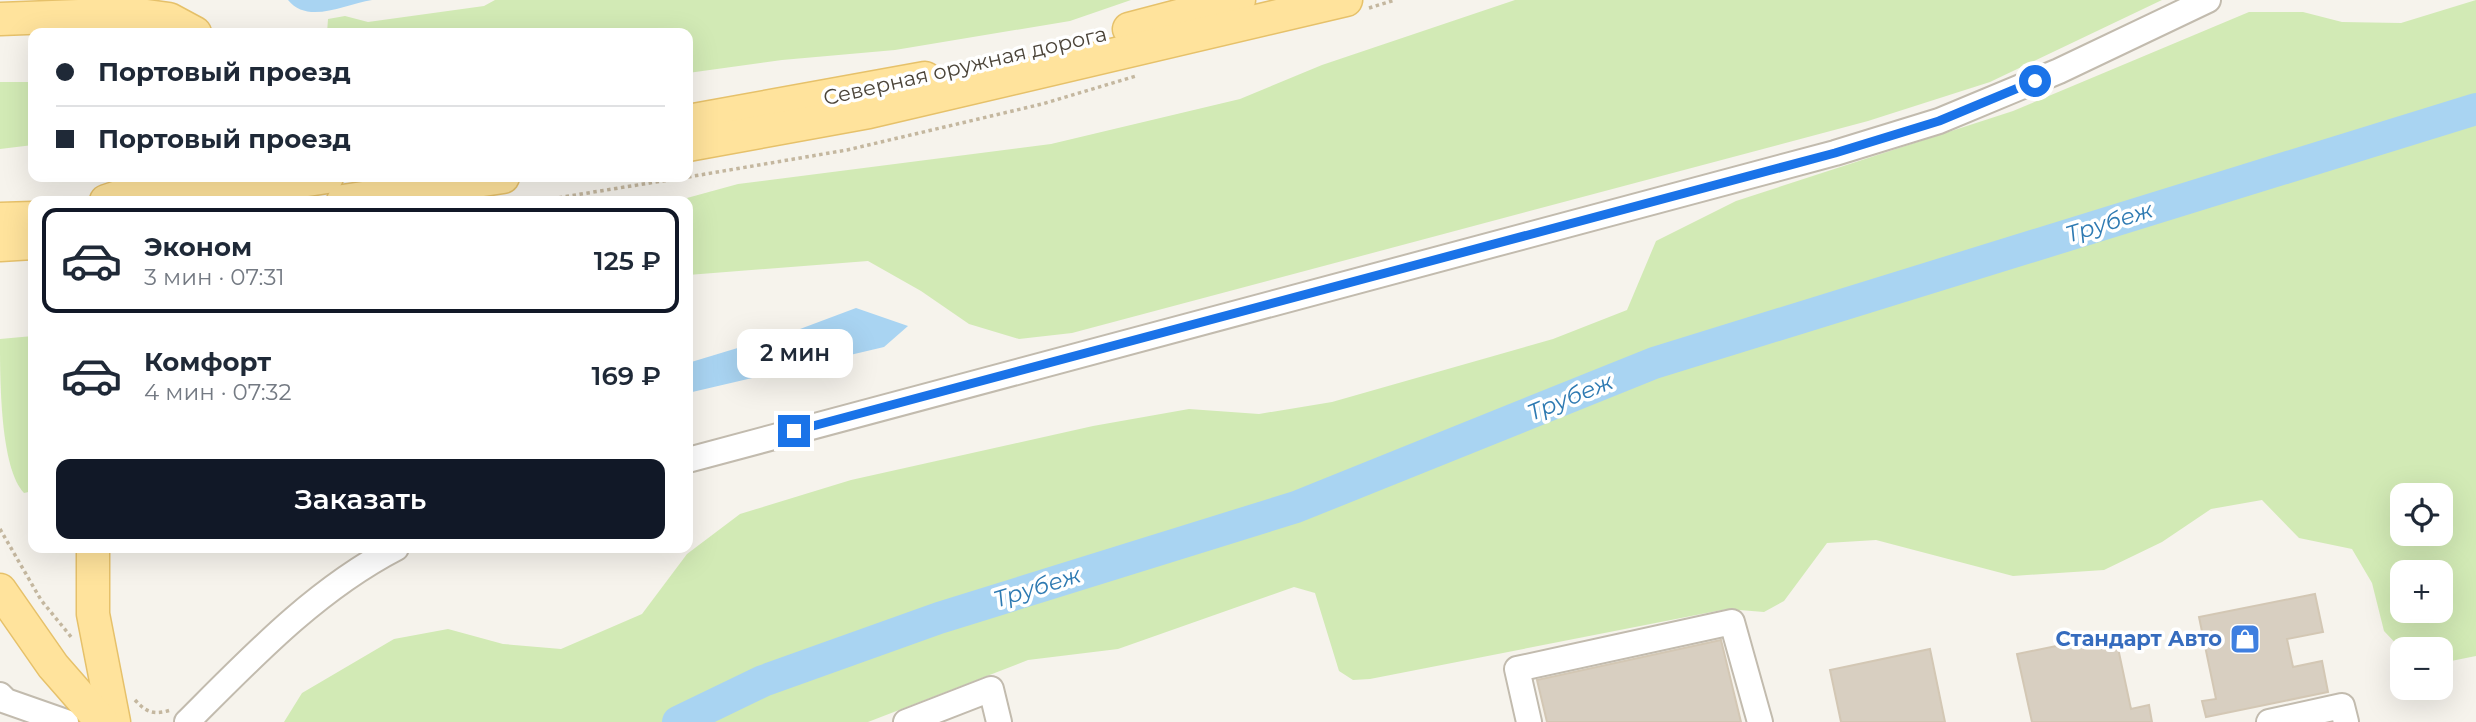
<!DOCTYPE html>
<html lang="ru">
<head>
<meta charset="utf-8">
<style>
	body { margin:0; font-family:Montserrat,sans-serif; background:#f2f2f3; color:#1f2937; height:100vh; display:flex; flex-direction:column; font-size:26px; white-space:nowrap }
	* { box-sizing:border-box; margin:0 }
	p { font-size:23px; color:#747a83 }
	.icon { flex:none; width:38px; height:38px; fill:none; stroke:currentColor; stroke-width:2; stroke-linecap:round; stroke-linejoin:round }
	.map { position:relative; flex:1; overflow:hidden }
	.side { position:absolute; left:28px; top:196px; width:665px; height:357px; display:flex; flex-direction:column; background:#fff; border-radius:14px; box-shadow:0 7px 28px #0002 }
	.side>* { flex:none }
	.guide { position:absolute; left:28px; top:28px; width:665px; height:154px; border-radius:14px; box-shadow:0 7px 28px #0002; display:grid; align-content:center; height:154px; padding:0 28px; background:#fff }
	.controls { position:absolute; left:2390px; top:483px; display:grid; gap:14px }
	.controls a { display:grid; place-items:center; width:63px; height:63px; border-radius:14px; background:#fff; box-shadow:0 7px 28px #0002; font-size:35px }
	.end { position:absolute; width:32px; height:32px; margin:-16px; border:9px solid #1a73e8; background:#fff; box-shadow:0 0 0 4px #fff }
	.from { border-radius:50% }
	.bubble { position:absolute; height:49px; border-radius:14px; background:#fff; box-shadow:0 7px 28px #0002; font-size:23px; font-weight:600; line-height:49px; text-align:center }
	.guide b { display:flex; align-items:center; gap:24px; height:66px; font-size:26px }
	.guide b+b { border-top:2px solid #e0e1e3 }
	.guide i { width:18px; height:18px; background:#1f2937 }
	ul { padding:12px 0 0; list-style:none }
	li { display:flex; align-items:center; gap:21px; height:105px; margin:0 14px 10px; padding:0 14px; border:4px solid transparent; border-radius:14px }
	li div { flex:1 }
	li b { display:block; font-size:26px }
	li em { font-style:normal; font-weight:600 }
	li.active { border-color:#111827 }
	li>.icon { width:63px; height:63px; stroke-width:1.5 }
	.cta { display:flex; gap:14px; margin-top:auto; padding:14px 28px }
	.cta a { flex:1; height:80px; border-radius:14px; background:#111827; color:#fff; font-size:28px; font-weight:600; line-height:80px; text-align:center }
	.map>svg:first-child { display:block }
	.green { fill:#d2eab5; fill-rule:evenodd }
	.water { fill:#a9d4f2 }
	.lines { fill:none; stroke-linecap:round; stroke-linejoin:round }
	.river { stroke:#a9d4f2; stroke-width:32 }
	.building { fill:#d8cfc1; stroke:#d3c7b4; stroke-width:2 }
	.minor-casing { stroke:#c2bbae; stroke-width:28 }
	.major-casing { stroke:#e6c16a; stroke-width:35 }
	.path { stroke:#c4b79f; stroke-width:3.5; stroke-dasharray:3.5 3.5; stroke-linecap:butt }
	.minor { stroke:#fff; stroke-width:24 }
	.major { stroke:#ffe39c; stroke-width:32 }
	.route { stroke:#1a73e8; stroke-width:9 }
	.labels { text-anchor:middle; stroke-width:7; stroke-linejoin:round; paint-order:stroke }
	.street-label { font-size:21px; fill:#4b4439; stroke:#fff }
	.shop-label { font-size:21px; font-weight:bold; fill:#366cbe; stroke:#fff; text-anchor:end }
	.water-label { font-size:23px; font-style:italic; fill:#2e7ab2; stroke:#fff }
</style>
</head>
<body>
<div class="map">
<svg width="2476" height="722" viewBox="0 0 2476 722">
	<rect width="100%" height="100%" fill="#f6f3ec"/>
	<!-- green -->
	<g class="green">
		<polygon points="495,0 1131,0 1070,21 895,50 782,60 688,73 688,33 327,33 328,19 345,16 368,22 484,6"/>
		<polygon points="1515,0 2162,0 1990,82 1868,121 1072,333 1019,339 969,324 921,291 868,261 688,275 688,201 676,201 738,184 1051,144 1240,99 1322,65"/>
		<path d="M2476 0V656L2441 663V649L2403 651 2384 631 2372 583 2352 549 2299 538 2262 500 2211 509 2162 542 2104 570 2013 576 1876 540 1827 543 1784 601 1764 612 1727 609 1370 679 1353 680 1339 671 1315 593 1294 587 1118 649 1028 660 868 722H284L302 693 394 639 448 629 503 644 561 649 642 614 687 554 740 514 851 480 1093 426 1189 409 1259 414 1332 402 1553 339 1627 310 1656 241 1736 201 2013 111 2249 12H2303L2342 22 2401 23ZM2403 495H2441V534H2403ZM2441 572V611H2403V572Z"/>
		<polygon points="0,82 33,82 33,145 0,149"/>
		<path d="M33 336V491L24 493C0 468 0 380 0 339Z"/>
	</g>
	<!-- water -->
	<g class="water">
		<path d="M288 0H372C345 4 308 25 288 0Z"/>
		<polygon points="856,308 908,326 884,347 688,393 688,363 800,329"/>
	</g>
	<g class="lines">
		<!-- river -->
		<polyline class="river" points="678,722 763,681 939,618 1296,507 1654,363 2476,109"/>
	</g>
	<!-- building -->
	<g class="building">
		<polygon points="2315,594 2323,632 2287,639 2293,667 2322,661 2328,692 2206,717 2202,701 2216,699 2199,617"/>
		<polygon points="2115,634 2131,709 2149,705 2152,722 2032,722 2017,654"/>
		<polygon points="1721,640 1741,722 1547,722 1537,680"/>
		<polygon points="1930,649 1945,722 1841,722 1830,670"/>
	</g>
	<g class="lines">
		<!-- minor casing -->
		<g class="minor-casing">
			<g id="minor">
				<polyline points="688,460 1835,153 1939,121 2059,71 2208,0"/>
				<polyline points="0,695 6,701 66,722"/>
				<path d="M187 722C251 658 315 590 396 548"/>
				<polyline points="906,722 991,689 999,722"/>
				<polyline points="1529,722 1517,669 1732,622 1760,722"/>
				<polyline points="2269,722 2342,706 2346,722"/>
			</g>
		</g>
		<!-- major casing -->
		<g class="major-casing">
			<g id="major">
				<polyline points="0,19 131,14 169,19 195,33"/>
				<polyline points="1129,29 1239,0"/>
				<polyline points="688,121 925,78"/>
				<polyline points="688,145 869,112 1346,0"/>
				<polyline points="106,201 179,177"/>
				<polyline points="167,201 327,177"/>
				<polyline points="343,201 503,177"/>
				<polyline points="0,219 33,218"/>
				<polyline points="0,245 33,243"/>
				<polyline points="93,548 93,614 114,722"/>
				<polyline points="0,590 53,666 102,722"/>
			</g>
		</g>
		<!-- path -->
		<g class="path">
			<polyline points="1369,8 1395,0"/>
			<polyline points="688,177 847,150 1042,104 1136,76"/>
			<polyline points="538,201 687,177"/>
			<polyline points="0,529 41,600 72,638"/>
			<path d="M135 700C147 713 154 715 171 710"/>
		</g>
		<!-- minor -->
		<use href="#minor" class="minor"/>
		<!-- major -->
		<use href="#major" class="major"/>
	</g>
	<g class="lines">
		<!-- route -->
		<polyline class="route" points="794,431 1835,153 1939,121 2035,81"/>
	</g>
	<!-- icons -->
	<defs>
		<g id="shop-square" transform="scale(1.575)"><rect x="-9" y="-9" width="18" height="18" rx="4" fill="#3f7fe0" stroke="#fff"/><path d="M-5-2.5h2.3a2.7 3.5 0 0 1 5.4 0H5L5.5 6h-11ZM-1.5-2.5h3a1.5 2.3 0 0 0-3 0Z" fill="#fff"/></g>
	</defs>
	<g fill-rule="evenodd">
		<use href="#shop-square" x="2245" y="639"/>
	</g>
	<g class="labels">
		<!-- street labels -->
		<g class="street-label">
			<text transform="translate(965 66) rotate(-13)" y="7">Северная оружная дорога</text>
		</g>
		<!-- shop labels -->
		<g class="shop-label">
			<text x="2222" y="646">Стандарт Авто</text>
		</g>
		<!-- water labels -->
		<g class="water-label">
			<text transform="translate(2109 222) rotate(-17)" y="8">Трубеж</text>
			<text transform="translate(1570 397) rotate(-22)" y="8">Трубеж</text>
			<text transform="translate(1037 587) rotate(-17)" y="8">Трубеж</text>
		</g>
	</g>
</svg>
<div class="controls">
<a><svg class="icon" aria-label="locate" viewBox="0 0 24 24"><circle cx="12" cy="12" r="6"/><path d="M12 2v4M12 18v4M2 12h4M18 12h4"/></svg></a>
<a>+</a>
<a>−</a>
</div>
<i class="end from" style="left:2035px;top:81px"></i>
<i class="end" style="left:794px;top:431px"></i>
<div class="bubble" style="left:737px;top:329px;width:116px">2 мин</div>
<div class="guide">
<b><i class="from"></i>Портовый проезд</b>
<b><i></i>Портовый проезд</b>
</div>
<section class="side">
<ul>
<li class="active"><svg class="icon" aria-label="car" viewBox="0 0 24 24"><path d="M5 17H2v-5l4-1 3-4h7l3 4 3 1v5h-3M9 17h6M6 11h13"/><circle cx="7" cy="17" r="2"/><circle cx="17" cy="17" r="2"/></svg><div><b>Эконом</b><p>3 мин · 07:31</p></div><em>125 ₽</em></li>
<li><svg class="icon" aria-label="car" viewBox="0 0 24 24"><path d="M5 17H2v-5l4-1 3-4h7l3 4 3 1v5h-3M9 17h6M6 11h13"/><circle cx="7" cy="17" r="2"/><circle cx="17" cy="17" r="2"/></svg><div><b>Комфорт</b><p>4 мин · 07:32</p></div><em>169 ₽</em></li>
</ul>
<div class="cta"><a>Заказать</a></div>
</section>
</div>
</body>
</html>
